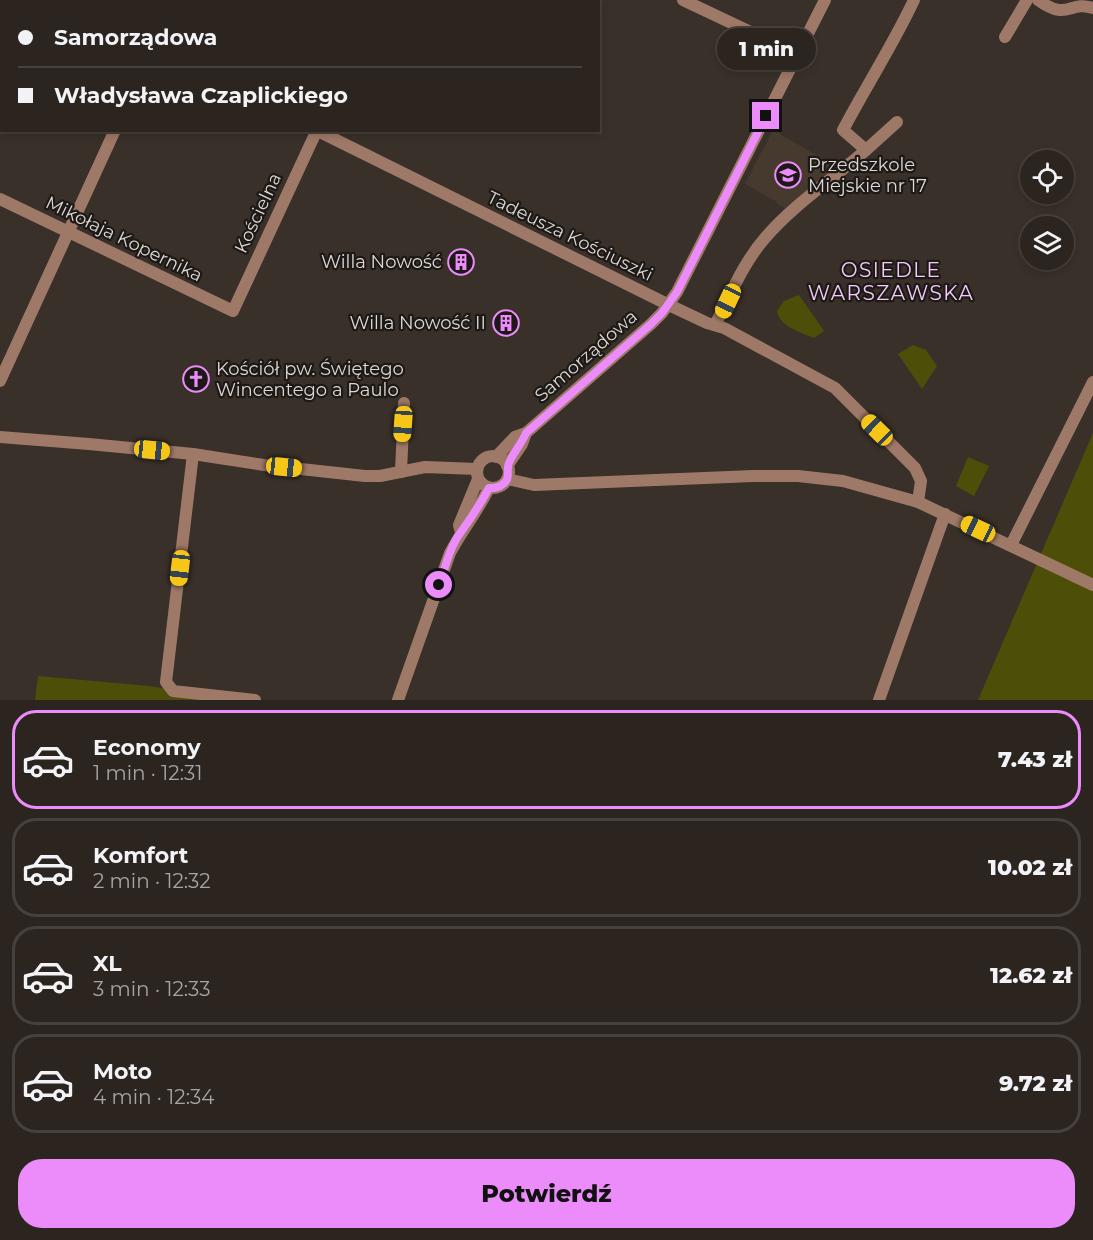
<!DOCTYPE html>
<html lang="pl">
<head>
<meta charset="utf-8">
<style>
	body { margin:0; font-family:Montserrat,sans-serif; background:#332c28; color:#f1f3f6; height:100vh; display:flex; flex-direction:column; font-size:22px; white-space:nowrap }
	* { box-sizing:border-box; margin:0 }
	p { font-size:20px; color:#a6a4a4 }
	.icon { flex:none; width:33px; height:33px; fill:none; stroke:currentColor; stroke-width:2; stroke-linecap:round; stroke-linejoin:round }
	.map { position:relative; height:700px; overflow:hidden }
	.details { display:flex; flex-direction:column; background:#2b241f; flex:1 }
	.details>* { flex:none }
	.hud { position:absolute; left:0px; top:0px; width:600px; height:132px; box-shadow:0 3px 9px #0003,0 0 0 2px #47413d; display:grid; align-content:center; height:132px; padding:0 18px; background:#2b241f }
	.fabs { position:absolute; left:1020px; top:150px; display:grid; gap:12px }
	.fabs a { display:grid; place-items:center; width:54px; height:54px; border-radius:50%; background:#2b241f; box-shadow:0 3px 9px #0003,0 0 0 2px #47413d; font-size:30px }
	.end { position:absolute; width:27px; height:27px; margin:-14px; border:8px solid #ec8cfb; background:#111; box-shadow:0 0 0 3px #111 }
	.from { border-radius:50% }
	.bubble { position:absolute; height:42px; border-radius:21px; background:#2b241f; box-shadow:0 3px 9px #0003,0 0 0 2px #47413d; font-size:20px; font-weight:800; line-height:42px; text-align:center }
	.car { position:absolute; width:18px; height:36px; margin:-18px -9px; border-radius:8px; box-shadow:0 0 4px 2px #0007; background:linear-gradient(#f5c518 24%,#345 0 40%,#f5c518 0 76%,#345 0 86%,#f5c518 0) }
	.hud b { display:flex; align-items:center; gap:21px; height:57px; font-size:22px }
	.hud b+b { border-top:2px solid #47413d }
	.hud i { width:15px; height:15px; background:#f1f3f6 }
	ul { padding:10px 0 0; list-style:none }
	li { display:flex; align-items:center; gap:18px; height:99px; margin:0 12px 9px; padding:0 6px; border:3px solid #47413d; border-radius:24px }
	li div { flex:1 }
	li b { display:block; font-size:22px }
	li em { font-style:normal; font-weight:800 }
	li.current { border-color:#ec8cfb }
	li>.icon { width:54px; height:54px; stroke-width:1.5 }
	.button { display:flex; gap:12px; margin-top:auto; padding:12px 18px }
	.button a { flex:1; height:69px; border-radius:24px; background:#ec8cfb; color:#111; font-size:24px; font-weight:800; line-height:69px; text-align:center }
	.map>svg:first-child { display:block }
	.built { fill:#46392d }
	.green { fill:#4d4f08 }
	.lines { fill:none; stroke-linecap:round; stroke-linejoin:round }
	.minor { stroke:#9f7967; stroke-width:12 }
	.tertiary { stroke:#9f7967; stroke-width:12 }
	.route { stroke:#ec8cfb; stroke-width:8 }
	.labels { text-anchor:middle; stroke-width:4.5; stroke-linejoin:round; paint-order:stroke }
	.poi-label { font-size:18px; fill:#ddd8d4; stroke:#1d1916; text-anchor:start }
	.street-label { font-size:18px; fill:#ddd8d4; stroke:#1d1916 }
	.neighbourhood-label { font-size:20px; letter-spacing:1.5px; fill:#f4cafa; stroke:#1d1916 }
</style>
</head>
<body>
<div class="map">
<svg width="1093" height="700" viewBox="0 0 1093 700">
	<rect width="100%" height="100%" fill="#393029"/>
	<!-- built -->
	<polygon class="built" points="773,130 836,166 785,208 777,204 777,202 745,184"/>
	<!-- green -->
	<g class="green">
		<polygon points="0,0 31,1 2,2 0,129"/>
		<path d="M799 295 824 331 814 338C800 332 780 327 777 311L784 301Z"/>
		<polygon points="913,345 926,350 937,366 922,389 898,354"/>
		<polygon points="1093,433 1093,700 978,700"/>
		<polygon points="968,457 989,466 974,496 956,486"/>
		<polygon points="38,676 150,686 230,700 35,700"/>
	</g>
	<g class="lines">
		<!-- minor -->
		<g class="minor">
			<polyline points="52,0 55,2"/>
			<polyline points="683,0 797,54"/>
			<path d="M1038 0C1068 22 1069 0 1093 8"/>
			<polyline points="173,2 174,0"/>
			<polyline points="378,2 379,0"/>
			<polyline points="1005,37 1027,0"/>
			<polyline points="316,130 669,305 707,323 724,328 835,388 915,468 921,481 918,502"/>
			<polyline points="866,150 897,122"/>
			<polyline points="0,199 233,311 317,130"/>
			<path d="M715 325C730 296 743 263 765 238 794 204 833 179 866 150L843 130C866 86 893 45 914 0"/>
			<polyline points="0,381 115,130"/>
			<polyline points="0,437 89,444 193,454 264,465 365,476 380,476 425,467 477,469"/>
			<polyline points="193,454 166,682 173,691 255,700"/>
			<polyline points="401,472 404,403"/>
			<polyline points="507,479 534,485 753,476 798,476 843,481 918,502 1093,585"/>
			<polyline points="1011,545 1093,382"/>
			<polyline points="879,700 945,514"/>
		</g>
		<!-- tertiary -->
		<g class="tertiary">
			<circle cx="493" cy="472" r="16"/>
			<polyline points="496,457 515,437 526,433 651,324 662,313 677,292 825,0"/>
			<polyline points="507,466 522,444 526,433"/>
			<polyline points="461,532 459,525 478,479"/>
			<path d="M398 700 450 553C462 530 478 511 489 488"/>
		</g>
	</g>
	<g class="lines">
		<!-- route -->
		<path class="route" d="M439 585C445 568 450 546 461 532 471 518 481 503 489 488 494 488 499 488 503 484 510 479 507 474 508 467 508 459 522 444 526 433L651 324 662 313 677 292 766 116"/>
	</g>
	<!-- icons -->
	<defs>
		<g id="school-ring" transform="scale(1.35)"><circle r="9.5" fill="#1d1916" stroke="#ec8cfb" stroke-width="1.5"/><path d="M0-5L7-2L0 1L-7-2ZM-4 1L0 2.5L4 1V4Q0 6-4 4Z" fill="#ec8cfb"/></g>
		<g id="building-ring" transform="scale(1.35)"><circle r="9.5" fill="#1d1916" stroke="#ec8cfb" stroke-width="1.5"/><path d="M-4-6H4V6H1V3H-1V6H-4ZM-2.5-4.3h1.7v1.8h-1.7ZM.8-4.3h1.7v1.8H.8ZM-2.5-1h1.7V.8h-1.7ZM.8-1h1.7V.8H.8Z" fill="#ec8cfb"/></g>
		<g id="church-ring" transform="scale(1.35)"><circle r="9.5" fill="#1d1916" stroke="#ec8cfb" stroke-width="1.5"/><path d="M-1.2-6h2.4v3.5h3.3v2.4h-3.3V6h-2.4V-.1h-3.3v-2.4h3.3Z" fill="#ec8cfb"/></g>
	</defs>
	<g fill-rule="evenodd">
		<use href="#school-ring" x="788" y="175"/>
		<use href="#building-ring" x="461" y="262"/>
		<use href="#building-ring" x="506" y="323"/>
		<use href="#church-ring" x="196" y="379"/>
	</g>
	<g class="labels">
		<!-- poi labels -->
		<g class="poi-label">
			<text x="808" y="171">Przedszkole<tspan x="808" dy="21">Miejskie nr 17</tspan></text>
			<text x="442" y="268" text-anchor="end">Willa Nowość</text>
			<text x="486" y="329" text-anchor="end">Willa Nowość II</text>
			<text x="216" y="375">Kościół pw. Świętego<tspan x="216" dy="21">Wincentego a Paulo</tspan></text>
		</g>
		<!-- street labels -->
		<g class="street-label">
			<text transform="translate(258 213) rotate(-65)" y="6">Kościelna</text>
			<text transform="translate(570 236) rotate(26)" y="6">Tadeusza Kościuszki</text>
			<text transform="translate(124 239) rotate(26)" y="6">Mikołaja Kopernika</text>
			<text transform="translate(586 356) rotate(-41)" y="6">Samorządowa</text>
		</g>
		<!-- neighbourhood labels -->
		<g class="neighbourhood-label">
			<text x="891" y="277">OSIEDLE<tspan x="891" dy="23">WARSZAWSKA</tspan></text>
		</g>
	</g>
</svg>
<div class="fabs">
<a><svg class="icon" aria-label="locate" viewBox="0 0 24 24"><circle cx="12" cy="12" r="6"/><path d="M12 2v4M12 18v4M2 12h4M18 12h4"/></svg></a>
<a><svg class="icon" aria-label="layers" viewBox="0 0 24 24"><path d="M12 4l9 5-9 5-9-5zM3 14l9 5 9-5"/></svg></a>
</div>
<i class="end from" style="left:439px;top:585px"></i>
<i class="end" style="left:766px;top:116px"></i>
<div class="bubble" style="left:717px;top:28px;width:99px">1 min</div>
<i class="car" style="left:728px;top:301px;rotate:205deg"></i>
<i class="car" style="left:403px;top:424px;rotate:184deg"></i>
<i class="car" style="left:877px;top:430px;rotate:314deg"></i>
<i class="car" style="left:152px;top:450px;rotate:96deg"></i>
<i class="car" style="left:284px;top:467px;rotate:96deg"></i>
<i class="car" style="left:978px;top:529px;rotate:295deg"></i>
<i class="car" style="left:180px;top:568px;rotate:187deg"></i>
<div class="hud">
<b><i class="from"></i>Samorządowa</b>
<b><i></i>Władysława Czaplickiego</b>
</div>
</div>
<section class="details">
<ul>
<li class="current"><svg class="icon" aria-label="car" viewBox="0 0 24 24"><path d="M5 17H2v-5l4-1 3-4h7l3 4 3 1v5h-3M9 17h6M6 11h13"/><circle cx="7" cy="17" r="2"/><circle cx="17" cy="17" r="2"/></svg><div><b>Economy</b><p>1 min · 12:31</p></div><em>7.43 zł</em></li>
<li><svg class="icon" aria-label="car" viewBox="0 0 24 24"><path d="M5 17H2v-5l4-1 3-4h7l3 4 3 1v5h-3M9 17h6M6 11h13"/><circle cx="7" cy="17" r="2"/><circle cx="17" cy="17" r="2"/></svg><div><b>Komfort</b><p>2 min · 12:32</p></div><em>10.02 zł</em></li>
<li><svg class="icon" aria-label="car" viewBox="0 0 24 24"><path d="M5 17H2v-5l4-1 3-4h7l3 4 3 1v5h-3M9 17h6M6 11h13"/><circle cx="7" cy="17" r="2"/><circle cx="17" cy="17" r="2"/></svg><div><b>XL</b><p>3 min · 12:33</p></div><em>12.62 zł</em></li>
<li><svg class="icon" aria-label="car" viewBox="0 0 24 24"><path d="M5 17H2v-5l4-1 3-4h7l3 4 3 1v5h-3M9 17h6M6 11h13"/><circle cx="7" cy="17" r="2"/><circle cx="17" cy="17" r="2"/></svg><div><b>Moto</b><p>4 min · 12:34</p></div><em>9.72 zł</em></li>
</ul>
<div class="button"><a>Potwierdź</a></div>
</section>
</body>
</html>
